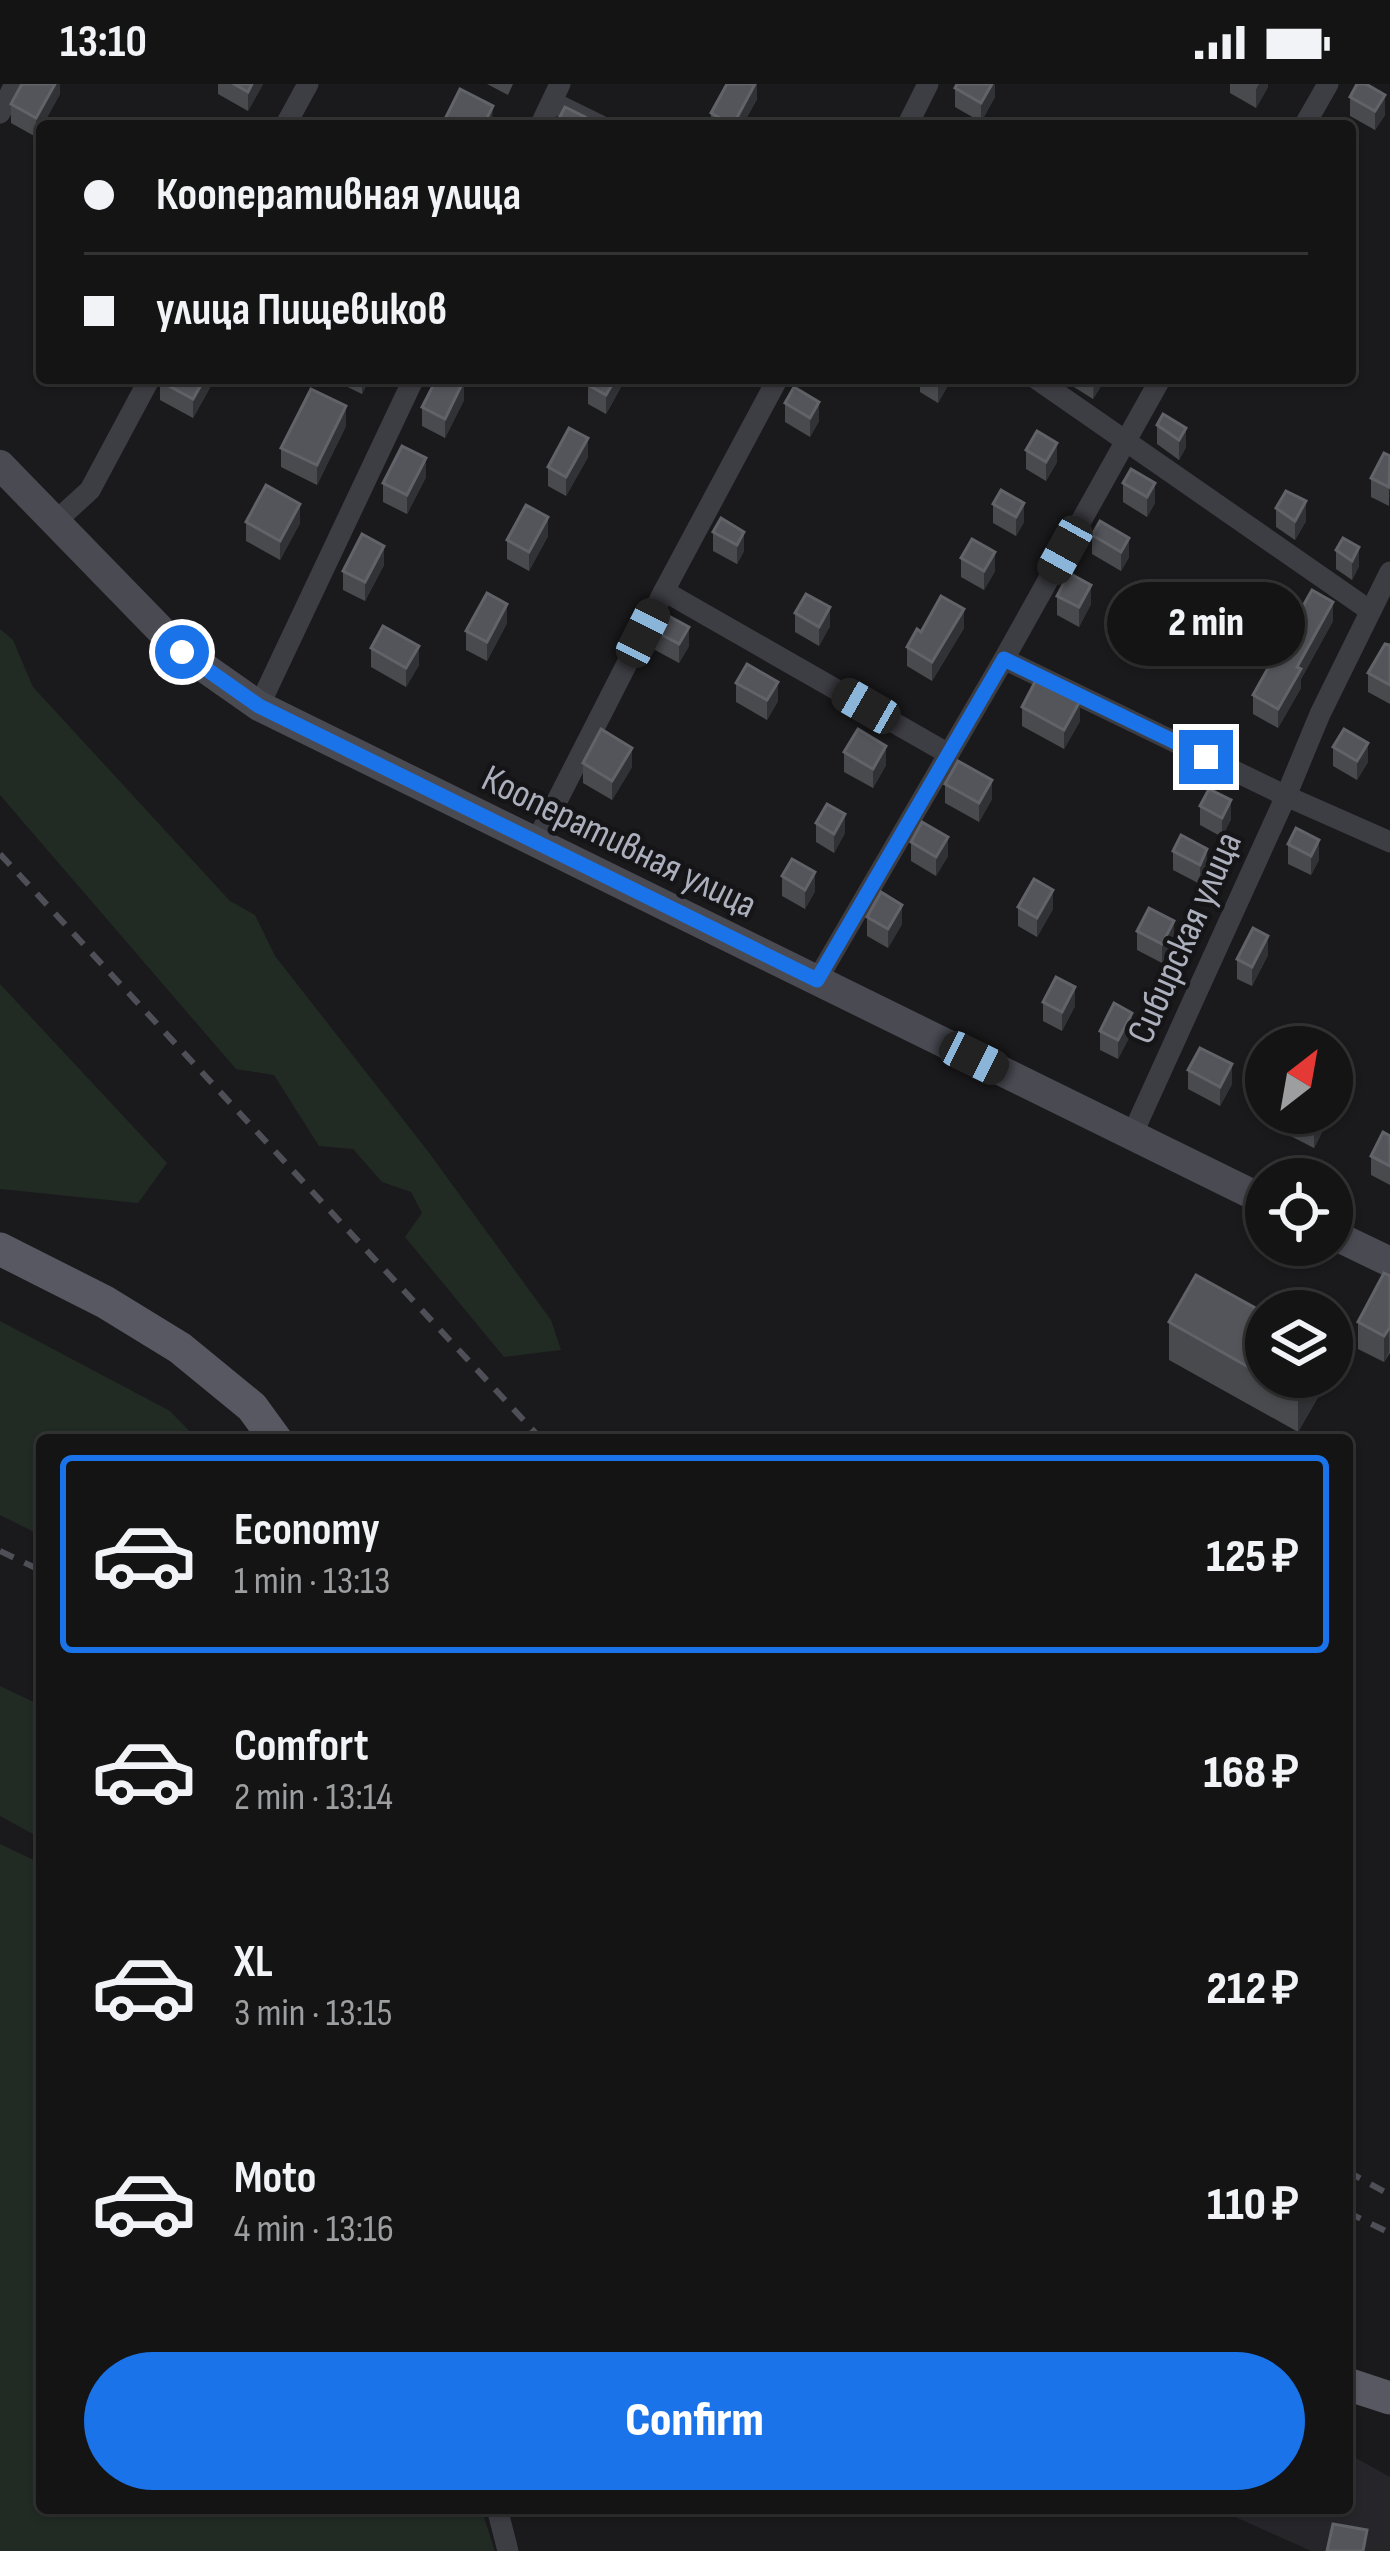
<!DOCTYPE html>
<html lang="en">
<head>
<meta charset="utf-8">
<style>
	body { margin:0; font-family:"Sofia Sans Condensed",sans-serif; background:#212122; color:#f1f3f6; height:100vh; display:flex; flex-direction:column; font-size:45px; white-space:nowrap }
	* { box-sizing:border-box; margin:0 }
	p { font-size:39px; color:#9d9ea0 }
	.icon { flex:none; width:66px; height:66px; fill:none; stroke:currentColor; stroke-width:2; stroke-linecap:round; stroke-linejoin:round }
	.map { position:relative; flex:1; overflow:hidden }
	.details { position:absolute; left:36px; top:1350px; width:1317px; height:1080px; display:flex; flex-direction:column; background:#141415; border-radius:12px; box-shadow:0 3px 9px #0004,0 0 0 3px #333334 }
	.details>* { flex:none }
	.hud { position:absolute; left:36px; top:36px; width:1320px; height:264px; border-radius:12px; box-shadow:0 3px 9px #0004,0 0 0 3px #333334; display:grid; align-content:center; height:264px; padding:0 48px; background:#141415 }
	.needle { width:78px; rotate:31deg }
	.controls { position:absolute; left:1245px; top:942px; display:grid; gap:24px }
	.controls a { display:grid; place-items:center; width:108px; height:108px; border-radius:50%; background:#141415; box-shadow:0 3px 9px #0004,0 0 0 3px #333334; font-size:60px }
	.end { position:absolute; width:54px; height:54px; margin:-27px; border:15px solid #1a73e8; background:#fff; box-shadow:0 0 0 6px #fff }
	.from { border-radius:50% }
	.bubble { position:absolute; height:84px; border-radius:42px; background:#141415; box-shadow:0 3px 9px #0004,0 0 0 3px #333334; font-size:39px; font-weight:800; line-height:84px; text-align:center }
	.car { position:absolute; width:36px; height:72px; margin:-36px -18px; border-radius:15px; box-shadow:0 0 9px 3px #0007; background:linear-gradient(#222 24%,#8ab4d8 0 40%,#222 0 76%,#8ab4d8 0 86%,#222 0) }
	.hud b { display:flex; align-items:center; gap:42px; height:114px; font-size:45px }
	.hud b+b { border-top:3px solid #333334 }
	.hud i { width:30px; height:30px; background:#f1f3f6 }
	ul { padding:21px 0 0; list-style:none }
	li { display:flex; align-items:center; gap:36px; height:198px; margin:0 24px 18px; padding:0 24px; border:6px solid transparent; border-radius:12px }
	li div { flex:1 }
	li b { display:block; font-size:45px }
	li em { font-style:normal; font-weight:800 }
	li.current { border-color:#1a73e8 }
	li>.icon { width:108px; height:108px; stroke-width:1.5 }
	.button { display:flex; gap:24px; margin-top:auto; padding:24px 48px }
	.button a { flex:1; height:138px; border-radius:72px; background:#1a73e8; color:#fff; font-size:48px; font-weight:800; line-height:138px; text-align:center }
	.status { display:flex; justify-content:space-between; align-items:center; height:84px; padding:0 60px; background:#141415; direction:ltr }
	.status svg { height:33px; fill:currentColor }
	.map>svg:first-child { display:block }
	.built { fill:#26262a }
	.green { fill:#212b24 }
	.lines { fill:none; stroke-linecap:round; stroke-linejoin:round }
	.minor { stroke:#3d3d44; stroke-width:21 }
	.secondary { stroke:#494a52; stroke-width:30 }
	.primary { stroke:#575861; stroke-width:33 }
	.rail { stroke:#4e4f57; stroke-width:6; stroke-dasharray:15 12; stroke-linecap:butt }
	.wall { fill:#484a4e }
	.shaded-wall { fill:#313235 }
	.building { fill:#53555a; stroke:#616369; stroke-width:3 }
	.route { stroke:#1a73e8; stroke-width:15 }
	.labels { text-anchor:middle; stroke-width:9; stroke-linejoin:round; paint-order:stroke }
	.street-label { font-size:39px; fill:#acafbc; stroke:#151518 }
</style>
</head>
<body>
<div class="status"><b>13:10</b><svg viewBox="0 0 49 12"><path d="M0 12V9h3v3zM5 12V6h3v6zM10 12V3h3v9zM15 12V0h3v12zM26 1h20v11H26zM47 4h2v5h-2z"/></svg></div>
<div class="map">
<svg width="1390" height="2467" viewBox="0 0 1390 2467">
	<rect width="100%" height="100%" fill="#1a1a1c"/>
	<!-- built -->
	<polygon class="built" points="1347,2369 1390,2393 1390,2467 1311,2467 1233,2432 1235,2424 1347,2424"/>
	<!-- green -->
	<g class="green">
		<polygon points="0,545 13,556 33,603 230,817 255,831 275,872 427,1066 551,1236 561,1266 504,1273 405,1153 422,1129 411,1108 382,1098 353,1065 319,1062 274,991 236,985 0,711"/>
		<polygon points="0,900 167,1079 138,1119 0,1105"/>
		<polygon points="0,1237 170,1327 198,1356 42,1356 42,1452 0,1431"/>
		<polygon points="0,1602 42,1622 42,1755 0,1732"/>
		<polygon points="0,1760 42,1780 42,2424 481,2424 495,2467 0,2467"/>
	</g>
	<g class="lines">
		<!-- minor -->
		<g class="minor">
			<polyline points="552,18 601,42"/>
			<polyline points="0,29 15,0"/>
			<polyline points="285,42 308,0"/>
			<polyline points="540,42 560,0"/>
			<polyline points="907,42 928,0"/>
			<polyline points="1304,42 1328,0"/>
			<polyline points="1035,294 1369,526"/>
			<polyline points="56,437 90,406 150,294"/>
			<polyline points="664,507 947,669"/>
			<polyline points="1004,575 1286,712 1390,758"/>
			<polyline points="259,622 414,294"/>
			<polyline points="536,758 664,507 778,294"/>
			<polyline points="817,896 1004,575 1161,294"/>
			<polyline points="1132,1051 1286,712 1320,630 1390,488"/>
			<polyline points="497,2424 508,2467"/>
		</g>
		<!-- secondary -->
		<g class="secondary">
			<polyline points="0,381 182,568 259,622 1266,1117"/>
			<polyline points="1332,1150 1390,1178"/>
		</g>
		<!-- primary -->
		<g class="primary">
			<polyline points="0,1165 105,1218 180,1264 252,1323 276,1356"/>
			<polyline points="1347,2300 1390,2314"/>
		</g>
		<!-- rail -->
		<g class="rail">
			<polyline points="0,770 542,1356"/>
			<polyline points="0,1467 42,1487"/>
			<polyline points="1347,2087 1390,2111"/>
			<polyline points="1347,2128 1390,2149"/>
		</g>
	</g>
	<!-- wall -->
	<g class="wall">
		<polygon points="60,0 60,10 36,53 11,39 11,20"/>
		<polygon points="218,0 263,0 248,27 218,10"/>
		<polygon points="487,0 513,0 508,11"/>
		<polygon points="757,0 757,15 742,42 711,42 711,29"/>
		<polygon points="995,0 995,13 981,38 955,23 955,4"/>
		<polygon points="1230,0 1268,0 1268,3 1256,24 1230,9"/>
		<polygon points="1350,13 1385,31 1375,46 1350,32"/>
		<polygon points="212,294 212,300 193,334 160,316 160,297"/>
		<polygon points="329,294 370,294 362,310"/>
		<polygon points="592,294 626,294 606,330 588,320 588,301"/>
		<polygon points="920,294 952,294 938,319 920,308"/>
		<polygon points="1066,294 1101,294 1101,302 1093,315 1066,298"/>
		<polygon points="1212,294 1232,294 1226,303"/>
		<polygon points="464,316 445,354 422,342 422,323"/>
		<polygon points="785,319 819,337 810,353 785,338"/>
		<polygon points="1163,330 1186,363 1179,376 1157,360 1157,341"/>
		<polygon points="346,342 317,401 281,383 281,364"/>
		<polygon points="1026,366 1057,378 1046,397 1026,385"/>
		<polygon points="1390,372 1389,422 1371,413 1371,394"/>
		<polygon points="588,373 566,412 548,402 548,383"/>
		<polygon points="426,393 407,430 383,418 383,399"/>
		<polygon points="1123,399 1155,419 1147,433 1123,418"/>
		<polygon points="993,420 1024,438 1016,452 993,439"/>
		<polygon points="1276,424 1306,437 1295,456 1276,443"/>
		<polygon points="721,434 744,467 737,480 713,467 713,448"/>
		<polygon points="246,438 300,439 280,476 246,457"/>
		<polygon points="1092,451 1129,473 1121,487 1092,470"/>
		<polygon points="548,452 529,487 507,475 507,456"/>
		<polygon points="1336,466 1359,482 1352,496 1336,485"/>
		<polygon points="961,474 995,487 984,506 961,493"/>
		<polygon points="384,481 365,517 343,506 343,487"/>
		<polygon points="1057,512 1091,520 1079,543 1057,531"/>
		<polygon points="795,529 830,542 819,562 795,548"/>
		<polygon points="1333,537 1301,595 1301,604 1278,644 1253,630 1253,611"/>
		<polygon points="507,539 487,577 466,566 466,547"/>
		<polygon points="964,544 932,597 907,582 907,563 921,548"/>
		<polygon points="655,547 689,562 679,579 655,566"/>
		<polygon points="1390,561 1390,620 1368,608 1368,589"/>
		<polygon points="371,564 419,581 406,603 371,583"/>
		<polygon points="736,599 778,617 767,636 736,618"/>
		<polygon points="1022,623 1080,637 1064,665 1022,642"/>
		<polygon points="1333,663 1368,678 1357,696 1333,682"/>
		<polygon points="844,668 886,681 873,704 844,688"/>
		<polygon points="583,679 632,683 612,716 583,699"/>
		<polygon points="945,700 992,715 979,738 945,719"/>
		<polygon points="1200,722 1231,735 1222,753 1200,741"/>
		<polygon points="816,739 845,749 834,769 816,758"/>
		<polygon points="911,758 948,772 936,792 911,777"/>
		<polygon points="1288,760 1319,776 1311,791 1288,780"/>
		<polygon points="1173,767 1207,784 1200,800 1173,786"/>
		<polygon points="782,792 815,807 805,825 782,812"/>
		<polygon points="1018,823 1053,825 1037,853 1018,842"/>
		<polygon points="867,833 902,840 888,864 867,852"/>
		<polygon points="1137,847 1174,856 1162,879 1137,866"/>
		<polygon points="1268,871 1252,902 1237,895 1237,875"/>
		<polygon points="1043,918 1075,922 1062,947 1043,937"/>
		<polygon points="1100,947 1132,948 1118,975 1100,966"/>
		<polygon points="1188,986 1232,1000 1220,1022 1188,1005"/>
		<polygon points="1269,1029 1325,1029 1325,1042 1314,1064 1269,1041"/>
		<polygon points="1390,1052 1390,1101 1371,1091 1371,1072"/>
		<polygon points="1390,1192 1390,1269 1384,1278 1358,1265 1358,1238"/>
		<polygon points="1169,1238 1325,1293 1325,1301 1298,1348 1169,1276"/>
	</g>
	<!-- shaded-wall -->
	<g class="shaded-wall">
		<polygon points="55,0 60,0 60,10 36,53 36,34"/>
		<polygon points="252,0 263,0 248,27 248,8"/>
		<polygon points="755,0 757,0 757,15 742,42 733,42"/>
		<polygon points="992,0 995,0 995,13 981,38 981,19"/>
		<polygon points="1259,0 1268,0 1268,3 1256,24 1256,5"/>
		<polygon points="1385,11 1385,31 1375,46 1375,27"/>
		<polygon points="493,22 492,42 483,42"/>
		<polygon points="1355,63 1355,83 1350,92 1350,73"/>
		<polygon points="205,294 212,294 212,300 193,334 193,315"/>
		<polygon points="362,294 370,294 362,310"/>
		<polygon points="616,294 626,294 606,330 606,311"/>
		<polygon points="941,294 952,294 938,319 938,299"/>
		<polygon points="1094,294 1101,294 1101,302 1093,315"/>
		<polygon points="464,296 464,316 445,354 445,335"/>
		<polygon points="819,318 819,337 810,353 810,334"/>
		<polygon points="346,322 346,342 317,401 317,381"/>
		<polygon points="1186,344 1186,363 1179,376 1179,356"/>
		<polygon points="588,354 588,373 566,412 566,393"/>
		<polygon points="1057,359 1057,378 1046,397 1046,378"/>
		<polygon points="426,374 426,393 407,430 407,411"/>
		<polygon points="1155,399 1155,419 1147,433 1147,413"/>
		<polygon points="1306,417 1306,437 1295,456 1295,437"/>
		<polygon points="1024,419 1024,438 1016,452 1016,433"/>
		<polygon points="300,420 300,439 280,476 280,457"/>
		<polygon points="548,433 548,452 529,487 529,468"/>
		<polygon points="744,448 744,467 737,480 737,461"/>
		<polygon points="1129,454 1129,473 1121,487 1121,468"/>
		<polygon points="384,462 384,481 365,517 365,498"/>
		<polygon points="1359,463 1359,482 1352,496 1352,477"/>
		<polygon points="995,468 995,487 984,506 984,487"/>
		<polygon points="1091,501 1091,520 1079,543 1079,523"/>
		<polygon points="1333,518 1333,537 1301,595 1301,604 1278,644 1278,625 1297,583"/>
		<polygon points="507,520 507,539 487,577 487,558"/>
		<polygon points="830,523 830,542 819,562 819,543"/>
		<polygon points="964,525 964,544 932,597 932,578"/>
		<polygon points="689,543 689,562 679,579 679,560"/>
		<polygon points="419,562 419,581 406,603 406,584"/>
		<polygon points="778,598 778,617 767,636 767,616"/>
		<polygon points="1080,617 1080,637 1064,665 1064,646"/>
		<polygon points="1368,659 1368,678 1357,696 1357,677"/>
		<polygon points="886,662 886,681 873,704 873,685"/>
		<polygon points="632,664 632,683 612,716 612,697"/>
		<polygon points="992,696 992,715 979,738 979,719"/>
		<polygon points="1231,716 1231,735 1222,753 1222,734"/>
		<polygon points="845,730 845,749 834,769 834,750"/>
		<polygon points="948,753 948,772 936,792 936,773"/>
		<polygon points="1319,756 1319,776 1311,791 1311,772"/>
		<polygon points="1207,765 1207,784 1200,800 1200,781"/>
		<polygon points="815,788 815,807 805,825 805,806"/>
		<polygon points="1053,806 1053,825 1037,853 1037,834"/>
		<polygon points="902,821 902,840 888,864 888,845"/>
		<polygon points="1174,837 1174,856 1162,879 1162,860"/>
		<polygon points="1268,852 1268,871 1252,902 1252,883"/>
		<polygon points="1075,903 1075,922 1062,947 1062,928"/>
		<polygon points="1132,929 1132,948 1118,975 1118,956"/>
		<polygon points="1232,980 1232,1000 1220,1022 1220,1003"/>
		<polygon points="1322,1029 1325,1029 1325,1042 1314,1064 1314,1045"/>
		<polygon points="1389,1242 1389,1268 1384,1278 1384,1252"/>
		<polygon points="1308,1293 1325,1293 1325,1301 1298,1348 1298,1311"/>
	</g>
	<!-- building -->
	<g class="building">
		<polygon points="22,0 55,0 36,34 11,20"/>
		<polygon points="234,0 252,0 248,8"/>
		<polygon points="727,0 755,0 733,41 711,29"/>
		<polygon points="957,0 992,0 981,19 955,4"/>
		<polygon points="1357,0 1366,0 1385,11 1375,27 1350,13"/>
		<polygon points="460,5 493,22 483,42 442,41"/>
		<polygon points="565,23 585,33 580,42 555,42"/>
		<polygon points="162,294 205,294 193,315 160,297"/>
		<polygon points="437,294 460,294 464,296 445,335 422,323"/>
		<polygon points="592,294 616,294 606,311 588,301"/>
		<polygon points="794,303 819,318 810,334 785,319"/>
		<polygon points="311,305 346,322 317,381 281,364"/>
		<polygon points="1163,330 1186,344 1179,356 1157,341"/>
		<polygon points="569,344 588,354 566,393 548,383"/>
		<polygon points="1037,347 1057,359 1046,378 1026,366"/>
		<polygon points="402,362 426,374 407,411 383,399"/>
		<polygon points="1384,369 1390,372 1389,403 1371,394"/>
		<polygon points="1131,385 1155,399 1147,413 1123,399"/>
		<polygon points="266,401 300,420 280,457 246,438"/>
		<polygon points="1001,406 1024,419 1016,433 993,420"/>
		<polygon points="1286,407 1306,417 1295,437 1276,424"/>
		<polygon points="526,421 548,433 529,468 507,456"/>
		<polygon points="721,434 744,448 737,461 713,448"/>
		<polygon points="1100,437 1129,454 1121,468 1092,451"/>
		<polygon points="362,450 384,462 365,498 343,487"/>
		<polygon points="1343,454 1359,463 1352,477 1336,466"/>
		<polygon points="972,455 995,468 984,487 961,474"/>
		<polygon points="1069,489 1091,501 1079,523 1057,512"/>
		<polygon points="1312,506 1333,518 1297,583 1301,585 1278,625 1253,611"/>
		<polygon points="487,509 507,520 487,558 466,547"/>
		<polygon points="806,510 830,523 819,543 795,529"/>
		<polygon points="941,512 964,525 932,578 907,563 917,545 921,548"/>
		<polygon points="665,530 689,543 679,560 655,547"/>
		<polygon points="383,542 419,562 406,584 371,564"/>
		<polygon points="1385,560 1390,561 1390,601 1368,589"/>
		<polygon points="747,580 778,598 767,616 736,599"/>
		<polygon points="1037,594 1080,617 1064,646 1022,623"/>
		<polygon points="601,645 632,664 612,697 583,679"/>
		<polygon points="858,645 886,662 873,685 844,668"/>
		<polygon points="1344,645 1368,659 1357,677 1333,663"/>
		<polygon points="958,677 992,696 979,719 945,700"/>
		<polygon points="1209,705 1231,716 1222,734 1200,722"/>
		<polygon points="827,720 845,730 834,750 816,739"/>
		<polygon points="922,738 948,753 936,773 911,758"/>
		<polygon points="1296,744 1319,756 1311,772 1288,760"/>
		<polygon points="1181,751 1207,765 1200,781 1173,767"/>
		<polygon points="792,775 815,788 805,806 782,792"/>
		<polygon points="1034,795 1053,806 1037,834 1018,823"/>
		<polygon points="881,808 902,821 888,845 867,833"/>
		<polygon points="1149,824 1174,837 1162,860 1137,847"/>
		<polygon points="1253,844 1268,852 1252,883 1237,875"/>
		<polygon points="1056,893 1075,903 1062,928 1043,918"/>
		<polygon points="1114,919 1132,929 1118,956 1100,947"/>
		<polygon points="1200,964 1232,980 1220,1003 1188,986"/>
		<polygon points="1283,1029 1322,1029 1314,1045"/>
		<polygon points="1383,1048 1390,1052 1390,1082 1371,1072"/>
		<polygon points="1384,1189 1390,1192 1390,1243 1384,1252 1358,1238"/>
		<polygon points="1196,1191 1266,1230 1266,1293 1169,1238"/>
		<polygon points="1266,1293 1308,1293 1298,1311"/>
		<polygon points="1333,2440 1367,2446 1363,2467 1327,2467"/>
	</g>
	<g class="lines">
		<!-- route -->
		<polyline class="route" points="182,568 259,622 817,896 1004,575 1206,673"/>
	</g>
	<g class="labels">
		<!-- street labels -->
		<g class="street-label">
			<text transform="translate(620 756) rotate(26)" y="14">Кооперативная улица</text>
			<text transform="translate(1183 853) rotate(-66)" y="14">Сибирская улица</text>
		</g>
	</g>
</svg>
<div class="controls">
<a><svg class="needle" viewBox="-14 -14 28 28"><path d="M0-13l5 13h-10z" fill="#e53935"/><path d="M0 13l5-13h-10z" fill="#9d9ea0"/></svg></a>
<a><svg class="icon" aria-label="locate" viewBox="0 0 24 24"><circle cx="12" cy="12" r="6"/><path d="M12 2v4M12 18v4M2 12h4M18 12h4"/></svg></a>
<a><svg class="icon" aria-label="layers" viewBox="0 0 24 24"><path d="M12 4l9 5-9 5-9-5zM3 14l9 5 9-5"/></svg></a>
</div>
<i class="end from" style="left:182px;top:568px"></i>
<i class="end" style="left:1206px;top:673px"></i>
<div class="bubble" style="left:1107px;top:498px;width:198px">2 min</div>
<i class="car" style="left:1065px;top:466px;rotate:209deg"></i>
<i class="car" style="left:643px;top:549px;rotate:27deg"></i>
<i class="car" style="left:866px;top:622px;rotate:300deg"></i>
<i class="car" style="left:974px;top:974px;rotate:116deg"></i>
<div class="hud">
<b><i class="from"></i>Кооперативная улица</b>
<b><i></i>улица Пищевиков</b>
</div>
<section class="details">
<ul>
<li class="current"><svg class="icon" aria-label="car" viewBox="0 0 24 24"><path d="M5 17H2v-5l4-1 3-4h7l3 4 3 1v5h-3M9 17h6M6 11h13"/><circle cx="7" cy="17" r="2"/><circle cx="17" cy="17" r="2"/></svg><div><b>Economy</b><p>1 min · 13:13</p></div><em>125 ₽</em></li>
<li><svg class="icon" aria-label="car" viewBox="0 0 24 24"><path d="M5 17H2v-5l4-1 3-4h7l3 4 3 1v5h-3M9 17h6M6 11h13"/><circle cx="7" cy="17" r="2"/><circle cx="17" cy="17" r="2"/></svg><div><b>Comfort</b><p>2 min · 13:14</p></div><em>168 ₽</em></li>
<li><svg class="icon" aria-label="car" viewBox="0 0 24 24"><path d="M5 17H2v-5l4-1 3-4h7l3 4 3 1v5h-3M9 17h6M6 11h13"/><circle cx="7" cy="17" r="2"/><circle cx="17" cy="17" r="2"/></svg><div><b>XL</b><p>3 min · 13:15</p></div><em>212 ₽</em></li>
<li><svg class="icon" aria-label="car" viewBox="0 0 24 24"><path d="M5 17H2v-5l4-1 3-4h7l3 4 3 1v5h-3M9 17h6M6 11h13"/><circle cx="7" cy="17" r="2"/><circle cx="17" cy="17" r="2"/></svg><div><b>Moto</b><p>4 min · 13:16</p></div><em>110 ₽</em></li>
</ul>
<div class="button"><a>Confirm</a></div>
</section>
</div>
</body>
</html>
